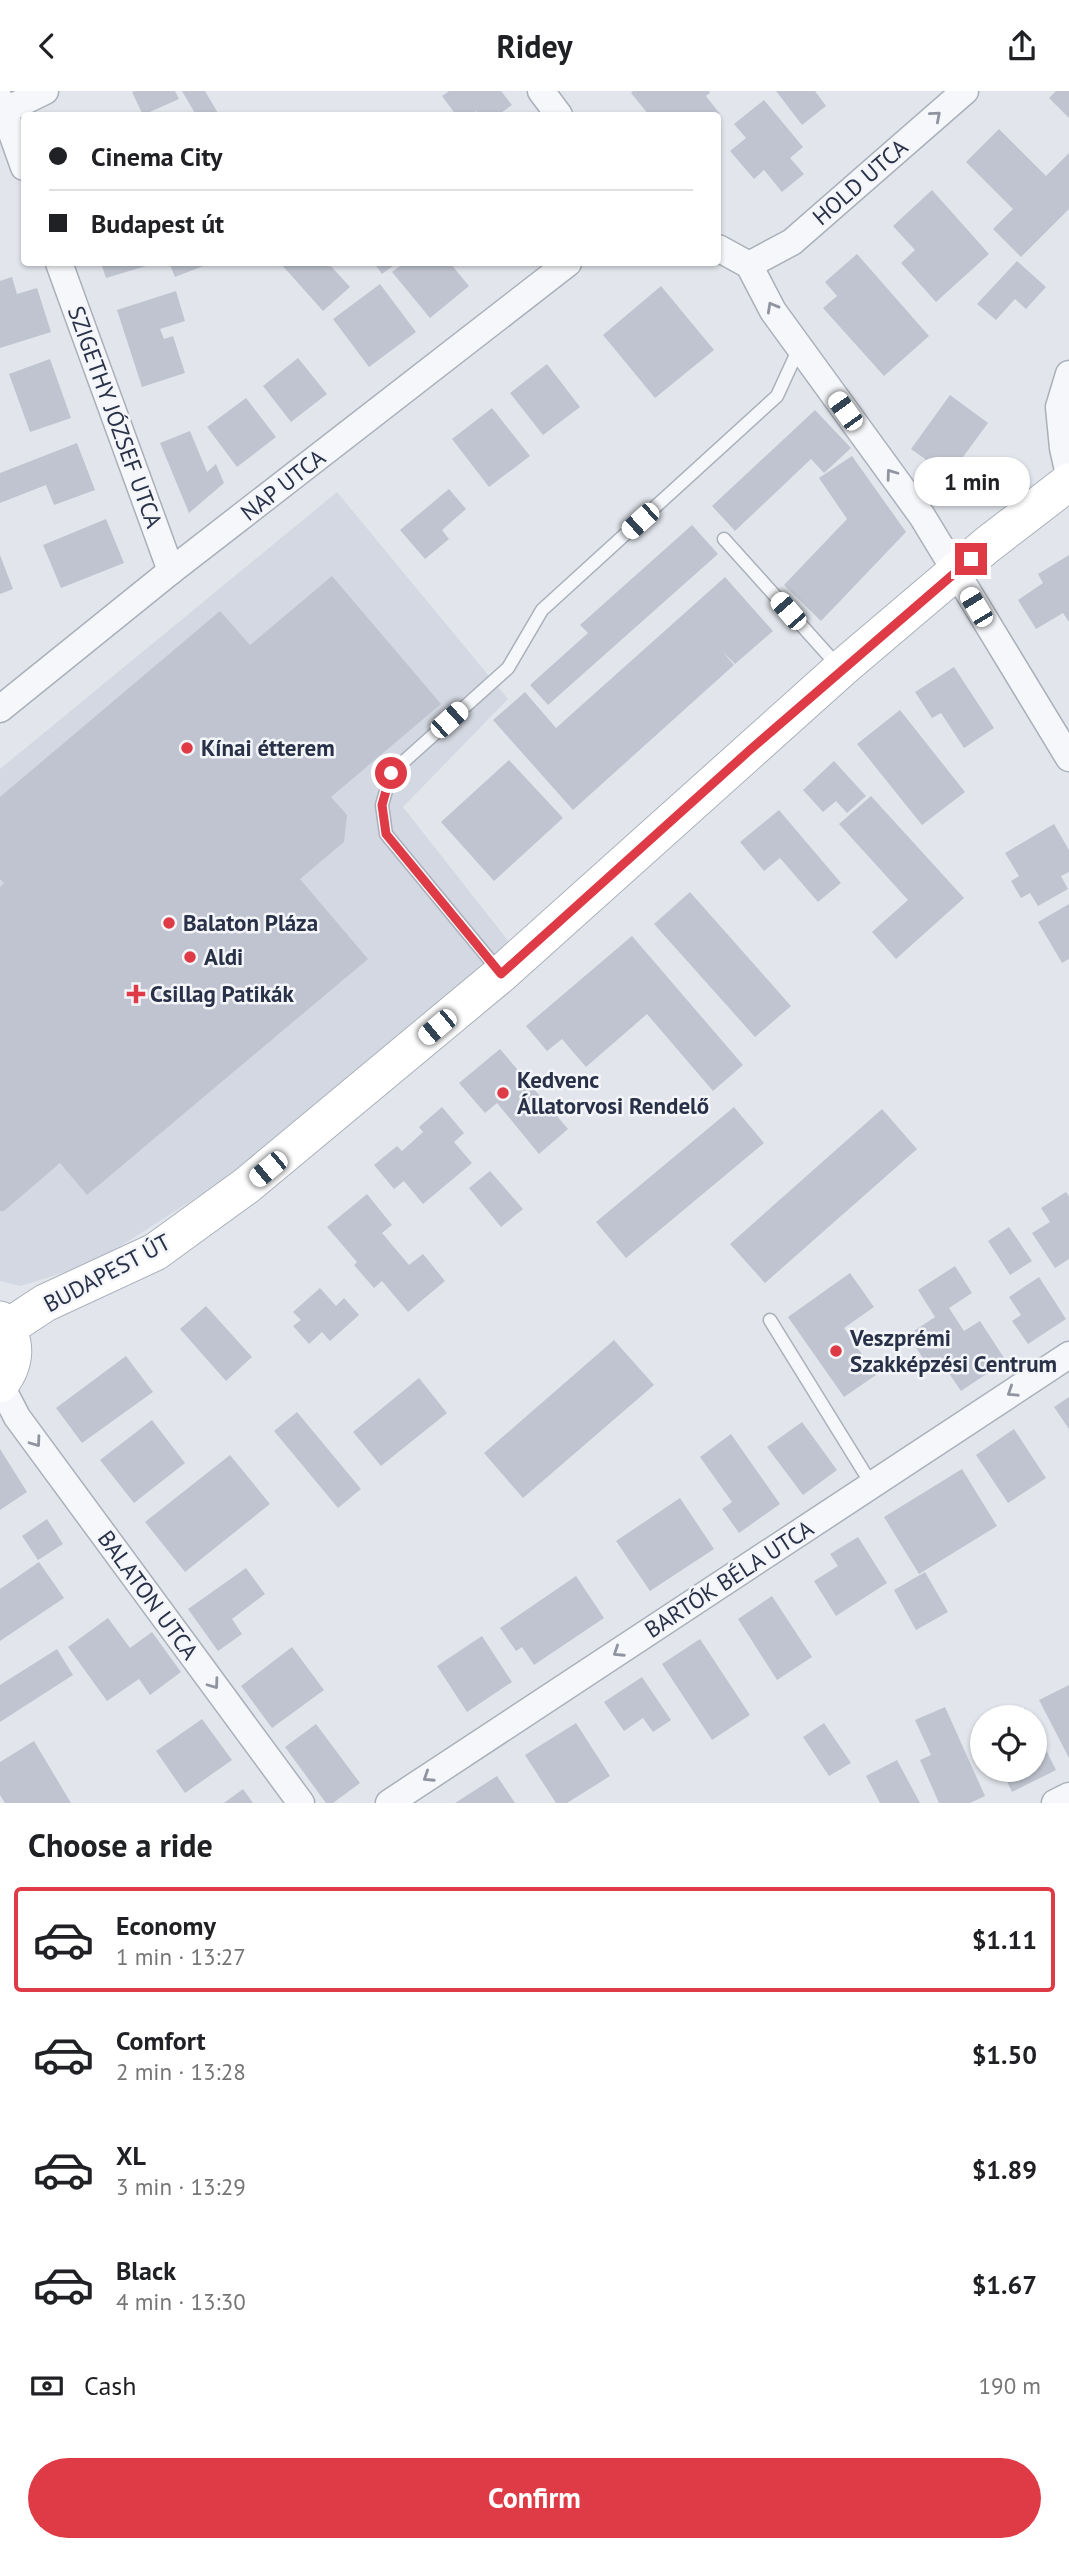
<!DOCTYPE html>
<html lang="en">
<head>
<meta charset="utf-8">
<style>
	body { margin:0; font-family:"PT Sans",sans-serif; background:#f2f2f2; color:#202124; height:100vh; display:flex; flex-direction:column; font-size:26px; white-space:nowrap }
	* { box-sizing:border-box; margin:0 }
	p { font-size:23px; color:#757577 }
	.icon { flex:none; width:38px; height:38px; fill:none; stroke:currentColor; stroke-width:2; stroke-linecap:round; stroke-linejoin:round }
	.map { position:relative; height:1712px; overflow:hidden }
	.drawer { display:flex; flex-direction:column; background:#fff; flex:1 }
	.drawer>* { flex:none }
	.top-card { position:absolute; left:21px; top:21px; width:700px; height:154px; border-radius:7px; box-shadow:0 2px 5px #0004; display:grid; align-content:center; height:154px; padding:0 28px; background:#fff }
	.tools { position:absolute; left:970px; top:1614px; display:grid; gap:14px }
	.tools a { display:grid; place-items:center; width:77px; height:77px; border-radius:50%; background:#fff; box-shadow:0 2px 5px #0004; font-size:35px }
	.end { position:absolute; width:32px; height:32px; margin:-16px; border:9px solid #de3b47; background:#fff; box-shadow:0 0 0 4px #fff }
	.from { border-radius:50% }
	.bubble { position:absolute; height:49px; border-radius:24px; background:#fff; box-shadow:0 2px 5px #0004; font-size:23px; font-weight:800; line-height:49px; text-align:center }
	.car { position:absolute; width:21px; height:42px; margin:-21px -10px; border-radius:9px; box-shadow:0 0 5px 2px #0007; background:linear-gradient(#fff 24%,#345 0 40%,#fff 0 76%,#345 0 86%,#fff 0) }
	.top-card b { display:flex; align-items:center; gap:24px; height:66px; font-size:26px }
	.top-card b+b { border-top:2px solid #e0e0e0 }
	.top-card i { width:18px; height:18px; background:#202124 }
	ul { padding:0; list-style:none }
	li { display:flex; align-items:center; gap:21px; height:105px; margin:0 14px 10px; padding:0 14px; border:4px solid transparent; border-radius:7px }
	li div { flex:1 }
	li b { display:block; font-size:26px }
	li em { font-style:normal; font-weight:800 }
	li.on { border-color:#de3b47 }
	li>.icon { width:63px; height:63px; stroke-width:1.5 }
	h2 { padding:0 28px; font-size:32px; line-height:84px }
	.pay { display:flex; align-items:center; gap:18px; height:77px; padding:0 28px; font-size:26px }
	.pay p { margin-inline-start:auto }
	.cta { display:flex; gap:14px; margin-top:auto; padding:14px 28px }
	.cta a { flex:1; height:80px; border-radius:42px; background:#de3b47; color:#fff; font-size:28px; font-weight:800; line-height:80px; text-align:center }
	header { display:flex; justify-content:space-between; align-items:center; height:91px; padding:0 28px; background:#fff; font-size:32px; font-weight:800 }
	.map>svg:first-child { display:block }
	.built { fill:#d4d8e2 }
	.building { fill:#bfc4d0 }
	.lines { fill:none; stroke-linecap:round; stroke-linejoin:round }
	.lane-casing { stroke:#aab0ba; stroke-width:15 }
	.street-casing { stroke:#aab0ba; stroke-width:29 }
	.secondary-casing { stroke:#aab0ba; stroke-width:39 }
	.lane { stroke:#f6f7fa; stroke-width:12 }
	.street { stroke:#f6f7fa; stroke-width:26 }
	.secondary { stroke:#fff; stroke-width:37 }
	.oneway { stroke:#8f94a0 }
	.route { stroke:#de3b47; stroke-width:9 }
	.poi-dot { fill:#de3b47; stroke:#f3f5f9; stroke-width:2.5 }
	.labels { text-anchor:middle; stroke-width:5; stroke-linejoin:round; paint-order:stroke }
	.street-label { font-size:23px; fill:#283147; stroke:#f3f5f9 }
	.poi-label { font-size:23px; font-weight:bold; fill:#283147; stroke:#f3f5f9; text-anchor:start }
</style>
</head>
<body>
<header><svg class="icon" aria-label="back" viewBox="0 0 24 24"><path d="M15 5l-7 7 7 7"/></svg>Ridey<svg class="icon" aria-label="share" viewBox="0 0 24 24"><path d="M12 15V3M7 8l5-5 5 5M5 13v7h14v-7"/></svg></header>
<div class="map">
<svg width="1069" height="1712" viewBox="0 0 1069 1712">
	<rect width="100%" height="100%" fill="#e2e6ec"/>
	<!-- built -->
	<polygon class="built" points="337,401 508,608 403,716 510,852 374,967 216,1094 94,1172 21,1195 0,1190 0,678"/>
	<!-- building -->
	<g class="building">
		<polygon points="135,0 175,0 179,8 143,24 132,1"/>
		<polygon points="182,0 205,0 219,24 196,24"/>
		<polygon points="449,0 501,0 512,14 498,24 480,24 476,20 470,24 456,24 442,5"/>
		<polygon points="633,0 709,0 710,2 706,5 720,23 649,24 631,2"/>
		<polygon points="776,0 815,0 826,15 802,34"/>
		<polygon points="1056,0 1069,0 1069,27 1049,7"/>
		<polygon points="764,9 803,56 790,67 804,83 782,101 764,79 754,88 730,60 746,47 734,33"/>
		<polygon points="999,38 1046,85 1069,62 1069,118 1021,166 993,138 1013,118 966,71"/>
		<polygon points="932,99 989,163 936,211 901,172 915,159 893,135"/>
		<polygon points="857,163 929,245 884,285 823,217 837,205 825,191"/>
		<polygon points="1017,170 1046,196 1026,218 1015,208 996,229 977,213"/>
		<polygon points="101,172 156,172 106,187"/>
		<polygon points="169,172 211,172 175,186"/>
		<polygon points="283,172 328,172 350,196 323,220 281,173"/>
		<polygon points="374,172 397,172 382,183"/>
		<polygon points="404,172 450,172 469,195 430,227 392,181"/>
		<polygon points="12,186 17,203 37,197 51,241 0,257 0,190"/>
		<polygon points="380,193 416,241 369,276 333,228"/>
		<polygon points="661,195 714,259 655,307 603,244"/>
		<polygon points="176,200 185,230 160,238 164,248 173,245 185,282 142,296 117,219"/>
		<polygon points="298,267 327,303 291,331 263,295"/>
		<polygon points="50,268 71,327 30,341 9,283"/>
		<polygon points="547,273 580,316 543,344 510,302"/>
		<polygon points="950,304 988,332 949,385 911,358"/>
		<polygon points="246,307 276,346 237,376 207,336"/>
		<polygon points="492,317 530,365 489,396 452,348"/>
		<polygon points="815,319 851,357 824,382 811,368 735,440 712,415"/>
		<polygon points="190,340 207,381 216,373 224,392 189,422 160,352"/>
		<polygon points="77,352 95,399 54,414 46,394 0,412 0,382"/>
		<polygon points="852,365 906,441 821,530 784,494 847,428 819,387"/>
		<polygon points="449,398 466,418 442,439 449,448 425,468 400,439"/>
		<polygon points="106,428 124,472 61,497 43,454"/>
		<polygon points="692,434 718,463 548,614 530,594 588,542 580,534"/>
		<polygon points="0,464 13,498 0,503"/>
		<polygon points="1069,464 1069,531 1063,522 1036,538 1018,509 1043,492 1038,483"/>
		<polygon points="332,485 441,613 331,706 347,724 344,751 300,788 368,868 87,1104 60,1072 4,1120 0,1120 0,796 4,792 0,788 0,706 220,520 250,554"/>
		<polygon points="725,486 773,540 735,573 722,560 734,574 573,719 493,629 525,601 556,637"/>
		<polygon points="954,576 994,637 964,657 941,622 932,627 915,601"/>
		<polygon points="900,619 965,701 922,734 857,653"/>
		<polygon points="509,669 563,727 494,790 441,731"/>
		<polygon points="834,670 866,705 847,722 836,710 823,721 803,699"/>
		<polygon points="871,705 964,807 896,868 872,841 908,809 839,733"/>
		<polygon points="779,719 841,792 818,811 780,767 764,780 740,751"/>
		<polygon points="1054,733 1069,759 1069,781 1061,785 1068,798 1038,815 1030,802 1021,807 1011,790 1019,785 1005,762"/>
		<polygon points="690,801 791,915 755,946 654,833"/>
		<polygon points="1069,813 1069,868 1062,872 1038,831"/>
		<polygon points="632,845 743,974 713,1000 647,923 586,976 562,948 547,960 526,935"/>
		<polygon points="500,958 568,1038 539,1063 497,1012 485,1022 459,992"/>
		<polygon points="442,1016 464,1042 454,1051 472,1072 423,1113 404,1090 394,1098 374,1074 397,1055 402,1060 423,1041 419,1036"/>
		<polygon points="734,1016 764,1052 626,1167 596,1131"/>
		<polygon points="882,1018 917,1058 765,1192 730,1153"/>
		<polygon points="490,1080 523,1118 501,1136 469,1097"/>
		<polygon points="1066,1101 1069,1105 1069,1168 1055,1177 1032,1142 1050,1131 1041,1117"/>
		<polygon points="367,1103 392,1134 382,1142 409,1174 423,1163 445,1190 408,1221 382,1190 374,1197 354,1174 357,1171 327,1136"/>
		<polygon points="1009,1136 1032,1170 1010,1184 988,1150"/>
		<polygon points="955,1175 972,1202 949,1217 964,1240 980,1230 1006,1270 961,1300 942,1272 931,1280 908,1244 935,1226 918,1199"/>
		<polygon points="850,1182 874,1216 844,1237 876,1284 844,1306 788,1226"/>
		<polygon points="1039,1186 1066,1228 1028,1253 1012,1230 1021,1224 1009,1206"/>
		<polygon points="320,1197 336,1215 344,1207 359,1224 330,1250 322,1241 309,1253 293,1235 301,1229 293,1221"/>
		<polygon points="206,1215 252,1266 226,1290 180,1238"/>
		<polygon points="614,1249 654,1294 523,1407 484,1362"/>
		<polygon points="126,1265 153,1301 82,1352 56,1317"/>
		<polygon points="419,1287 447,1322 381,1375 353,1341"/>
		<polygon points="1069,1306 1069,1338 1054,1316"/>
		<polygon points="297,1321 361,1398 338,1417 274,1340"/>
		<polygon points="152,1329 185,1372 134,1412 100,1369"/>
		<polygon points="802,1331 837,1379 803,1404 767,1356"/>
		<polygon points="1014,1338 1046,1387 1008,1412 976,1364"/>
		<polygon points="731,1343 780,1413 739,1442 722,1418 732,1411 700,1366"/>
		<polygon points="0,1358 27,1401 0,1419"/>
		<polygon points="230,1364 270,1413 185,1481 145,1431"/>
		<polygon points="962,1378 997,1435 919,1483 884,1426"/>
		<polygon points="680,1407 714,1458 650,1500 616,1450"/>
		<polygon points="47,1428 63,1453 38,1469 22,1445"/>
		<polygon points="858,1446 887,1492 836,1525 814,1490 838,1475 830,1463"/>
		<polygon points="39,1471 64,1507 0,1550 0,1498"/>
		<polygon points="246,1477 265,1503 232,1528 242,1543 218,1560 188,1518"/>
		<polygon points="925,1481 948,1521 916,1539 894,1499"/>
		<polygon points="576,1485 604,1527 534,1574 522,1556 516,1560 500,1537"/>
		<polygon points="772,1505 812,1566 777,1589 738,1528"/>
		<polygon points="108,1527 130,1557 152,1541 181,1581 150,1604 139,1588 107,1610 68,1556"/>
		<polygon points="482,1545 512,1591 467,1621 437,1575"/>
		<polygon points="700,1548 750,1624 712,1649 662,1573"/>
		<polygon points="292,1556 324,1599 272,1637 241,1595"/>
		<polygon points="57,1558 73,1584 0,1631 0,1594"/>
		<polygon points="642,1586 671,1629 653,1641 643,1627 624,1640 604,1611"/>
		<polygon points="1069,1594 1069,1667 1039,1609"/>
		<polygon points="945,1616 985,1705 970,1712 939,1712 920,1669 931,1664 915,1629"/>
		<polygon points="1025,1617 1030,1626 1007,1626"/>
		<polygon points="202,1628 232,1669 185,1702 156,1660"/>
		<polygon points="576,1632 610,1685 567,1712 556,1712 525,1664"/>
		<polygon points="824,1632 851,1672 829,1685 803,1646"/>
		<polygon points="316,1633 360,1692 333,1712 326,1712 285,1656"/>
		<polygon points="1034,1635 1056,1679 1012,1701 1001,1678 1034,1678"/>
		<polygon points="34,1650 71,1712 5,1712 0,1704 0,1671"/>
		<polygon points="897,1669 920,1712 880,1712 866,1685"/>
		<polygon points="497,1685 515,1712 455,1712"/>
		<polygon points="243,1698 253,1712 224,1712"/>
	</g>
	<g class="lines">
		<!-- lane casing -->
		<g class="lane-casing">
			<g id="lane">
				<polyline points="724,448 838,575"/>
				<polyline points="499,880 386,743 382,714 391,682 508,577 542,519 777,305 799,257"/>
				<polyline points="770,1229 872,1394"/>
			</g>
		</g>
		<!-- street casing -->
		<g class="street-casing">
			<g id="street">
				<polyline points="541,0 559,24"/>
				<polyline points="0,9 24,76"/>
				<polyline points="0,22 45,0"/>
				<polyline points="718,157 749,174 773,220 922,425 1069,667"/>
				<polyline points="59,172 171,480"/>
				<polyline points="749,174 792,151 965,0"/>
				<polyline points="1069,283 1059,316 1063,357 1069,384"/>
				<polyline points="0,618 171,480 568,172"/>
				<polyline points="0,1293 17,1326 301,1712"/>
				<polyline points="389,1712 1069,1264"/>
				<polyline points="1055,1712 1069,1705"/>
			</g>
		</g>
		<!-- secondary casing -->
		<g class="secondary-casing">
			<g id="secondary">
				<path d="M0 1229C18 1250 16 1272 0 1293"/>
				<polyline points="7,1237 45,1212 155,1161 246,1095 501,883 841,578 987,454 1069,391"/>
			</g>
		</g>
		<!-- lane -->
		<use href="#lane" class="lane"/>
		<!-- street -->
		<use href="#street" class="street"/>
		<!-- secondary -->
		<use href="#secondary" class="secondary"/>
	</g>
	<!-- one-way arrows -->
	<defs><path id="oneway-chevron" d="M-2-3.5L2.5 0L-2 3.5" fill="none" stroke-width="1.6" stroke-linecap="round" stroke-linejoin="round" transform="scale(1.75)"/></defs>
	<g class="oneway">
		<use href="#oneway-chevron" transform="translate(936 25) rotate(-41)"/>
		<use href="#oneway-chevron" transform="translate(772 216) rotate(-119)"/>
		<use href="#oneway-chevron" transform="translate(891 383) rotate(-126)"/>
		<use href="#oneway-chevron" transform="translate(1012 1301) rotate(147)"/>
		<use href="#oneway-chevron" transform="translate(36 1351) rotate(54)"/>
		<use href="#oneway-chevron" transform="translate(618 1561) rotate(147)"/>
		<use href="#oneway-chevron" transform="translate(214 1593) rotate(54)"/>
		<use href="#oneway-chevron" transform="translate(428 1686) rotate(147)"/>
	</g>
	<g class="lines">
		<!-- route -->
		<polyline class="route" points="391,682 382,714 386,743 501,883 751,658 971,468"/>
	</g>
	<!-- markers -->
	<g class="poi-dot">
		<circle cx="187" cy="657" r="7"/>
		<circle cx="169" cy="832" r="7"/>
		<circle cx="190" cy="866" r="7"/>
		<path d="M132.5 892.5h7v7h7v7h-7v7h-7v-7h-7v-7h7z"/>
		<circle cx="503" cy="1002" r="7"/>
		<circle cx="836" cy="1260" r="7"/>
	</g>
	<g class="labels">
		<!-- street labels -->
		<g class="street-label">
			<text transform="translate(860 91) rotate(-41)" y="8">HOLD UTCA</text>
			<text transform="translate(115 326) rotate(70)" y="8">SZIGETHY JÓZSEF UTCA</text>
			<text transform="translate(283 394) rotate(-38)" y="8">NAP UTCA</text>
			<text transform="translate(107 1182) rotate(-28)" y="8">BUDAPEST ÚT</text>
			<text transform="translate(729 1488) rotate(-33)" y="8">BARTÓK BÉLA UTCA</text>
			<text transform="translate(148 1504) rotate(54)" y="8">BALATON UTCA</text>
		</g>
		<!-- poi labels -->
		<g class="poi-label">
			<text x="201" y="665">Kínai étterem</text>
			<text x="183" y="840">Balaton Pláza</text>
			<text x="204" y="874">Aldi</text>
			<text x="150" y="911">Csillag Patikák</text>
			<text x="517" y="997">Kedvenc<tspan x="517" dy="26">Állatorvosi Rendelő</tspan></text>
			<text x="850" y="1255">Veszprémi<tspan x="850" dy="26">Szakképzési Centrum</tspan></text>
		</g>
	</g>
</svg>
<div class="tools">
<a><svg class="icon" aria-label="locate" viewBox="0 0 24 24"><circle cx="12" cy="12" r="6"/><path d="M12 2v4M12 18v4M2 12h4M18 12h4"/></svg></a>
</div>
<i class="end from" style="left:391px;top:682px"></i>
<i class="end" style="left:971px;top:468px"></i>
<div class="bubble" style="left:914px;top:366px;width:116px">1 min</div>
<i class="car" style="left:845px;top:320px;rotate:324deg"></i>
<i class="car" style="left:640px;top:430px;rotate:228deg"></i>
<i class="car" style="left:976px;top:516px;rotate:329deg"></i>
<i class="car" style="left:788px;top:520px;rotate:319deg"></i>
<i class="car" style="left:449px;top:629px;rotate:48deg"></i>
<i class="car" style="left:437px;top:936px;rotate:230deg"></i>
<i class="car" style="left:268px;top:1078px;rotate:230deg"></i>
<div class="top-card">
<b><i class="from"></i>Cinema City</b>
<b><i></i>Budapest út</b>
</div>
</div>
<section class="drawer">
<h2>Choose a ride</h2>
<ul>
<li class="on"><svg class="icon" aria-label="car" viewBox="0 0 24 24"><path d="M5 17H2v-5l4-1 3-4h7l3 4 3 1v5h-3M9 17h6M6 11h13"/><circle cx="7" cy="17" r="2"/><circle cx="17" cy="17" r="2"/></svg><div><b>Economy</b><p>1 min · 13:27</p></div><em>$1.11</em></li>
<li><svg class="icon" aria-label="car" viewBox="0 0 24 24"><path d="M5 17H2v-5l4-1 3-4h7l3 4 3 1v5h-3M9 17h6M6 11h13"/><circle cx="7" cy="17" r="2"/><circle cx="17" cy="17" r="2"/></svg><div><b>Comfort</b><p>2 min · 13:28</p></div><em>$1.50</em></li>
<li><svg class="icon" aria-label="car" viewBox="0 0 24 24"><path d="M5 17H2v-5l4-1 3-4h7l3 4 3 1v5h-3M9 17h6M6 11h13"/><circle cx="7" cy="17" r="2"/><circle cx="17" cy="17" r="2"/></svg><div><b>XL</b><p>3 min · 13:29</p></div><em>$1.89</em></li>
<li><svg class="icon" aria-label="car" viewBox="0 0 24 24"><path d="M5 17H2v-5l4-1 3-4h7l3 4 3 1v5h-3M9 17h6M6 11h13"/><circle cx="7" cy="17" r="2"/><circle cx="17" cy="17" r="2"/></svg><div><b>Black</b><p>4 min · 13:30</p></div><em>$1.67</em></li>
</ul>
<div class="pay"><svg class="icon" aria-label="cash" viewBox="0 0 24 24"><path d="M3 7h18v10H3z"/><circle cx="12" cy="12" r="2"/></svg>Cash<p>190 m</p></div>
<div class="cta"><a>Confirm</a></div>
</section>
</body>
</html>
